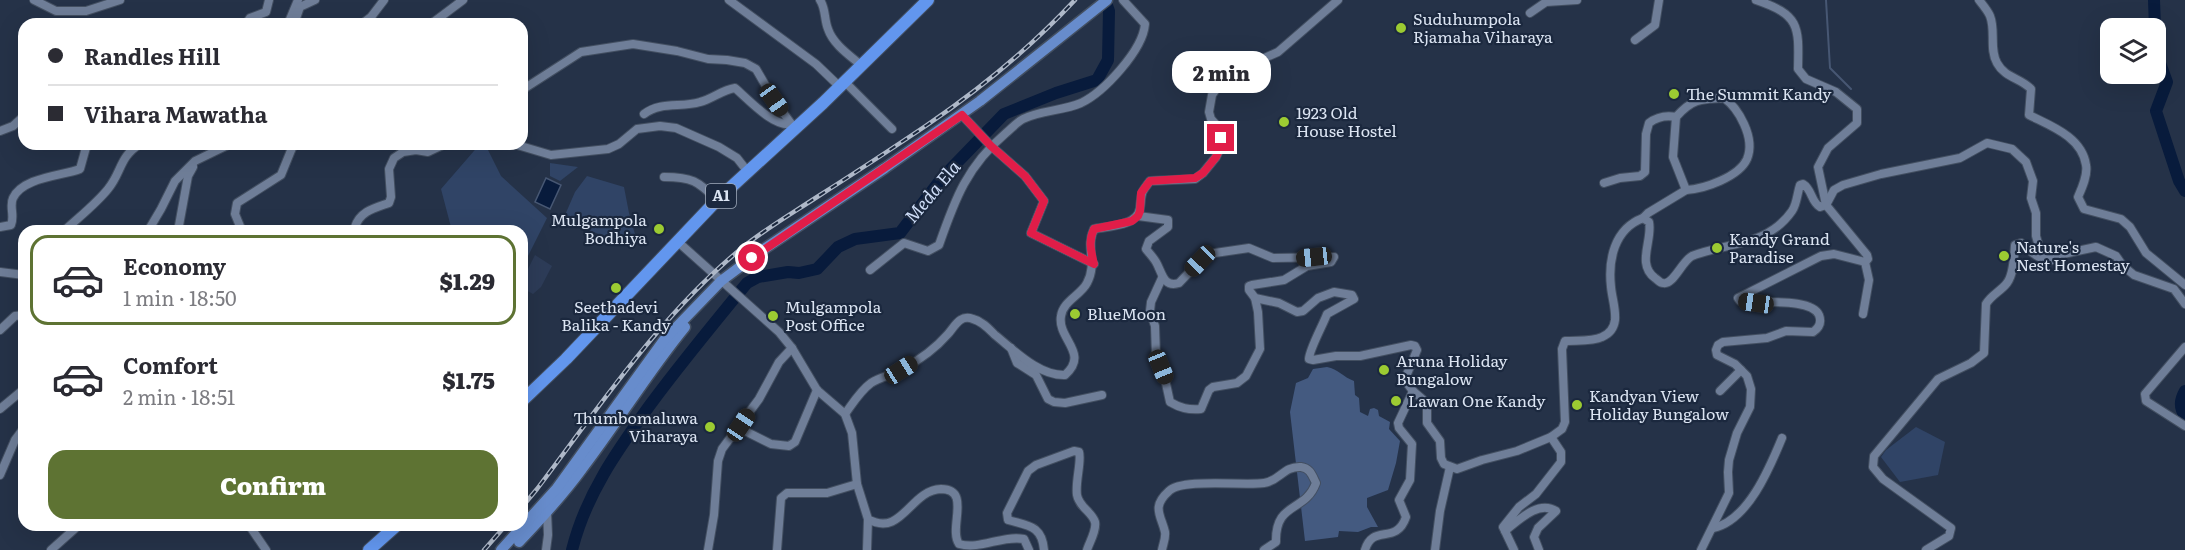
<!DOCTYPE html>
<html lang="en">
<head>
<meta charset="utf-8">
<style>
	body { margin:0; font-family:Literata,serif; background:#f7f7f7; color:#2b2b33; height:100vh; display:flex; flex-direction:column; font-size:22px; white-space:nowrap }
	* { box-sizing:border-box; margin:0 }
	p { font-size:20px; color:#7c7c81 }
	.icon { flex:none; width:33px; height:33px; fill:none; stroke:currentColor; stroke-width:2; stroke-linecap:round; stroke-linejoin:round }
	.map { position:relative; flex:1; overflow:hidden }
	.details { position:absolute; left:18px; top:225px; width:510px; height:306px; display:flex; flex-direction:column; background:#fff; border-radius:18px; box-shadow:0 6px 24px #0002 }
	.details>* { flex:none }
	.guide { position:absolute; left:18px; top:18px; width:510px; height:132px; border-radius:18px; box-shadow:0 6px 24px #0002; display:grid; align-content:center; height:132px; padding:0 30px; background:#fff }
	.controls { position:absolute; left:2100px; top:18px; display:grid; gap:12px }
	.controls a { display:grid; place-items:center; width:66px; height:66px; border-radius:12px; background:#fff; box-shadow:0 6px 24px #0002; font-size:30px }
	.end { position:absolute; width:27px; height:27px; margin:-14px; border:8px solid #e11d48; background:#fff; box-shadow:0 0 0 3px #fff }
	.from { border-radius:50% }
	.bubble { position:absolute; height:42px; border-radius:18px; background:#fff; box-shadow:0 6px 24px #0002; font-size:20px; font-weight:800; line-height:42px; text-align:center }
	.car { position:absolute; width:18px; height:36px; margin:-18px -9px; border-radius:8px; box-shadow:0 0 4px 2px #0007; background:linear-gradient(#222 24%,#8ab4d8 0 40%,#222 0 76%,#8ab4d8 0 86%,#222 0) }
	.guide b { display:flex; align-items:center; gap:21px; height:57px; font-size:22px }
	.guide b+b { border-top:2px solid #e1e1e2 }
	.guide i { width:15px; height:15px; background:#2b2b33 }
	ul { padding:10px 0 0; list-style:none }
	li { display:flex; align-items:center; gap:18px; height:90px; margin:0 12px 9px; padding:0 18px; border:3px solid transparent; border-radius:18px }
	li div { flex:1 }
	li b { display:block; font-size:22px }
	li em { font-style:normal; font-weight:800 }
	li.selected { border-color:#5e7333 }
	li>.icon { width:54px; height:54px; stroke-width:1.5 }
	.action { display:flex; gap:12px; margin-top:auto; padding:12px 30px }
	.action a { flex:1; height:69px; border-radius:18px; background:#5e7333; color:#fff; font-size:24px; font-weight:800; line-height:69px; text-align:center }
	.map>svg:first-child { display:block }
	.built { fill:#2d3c58 }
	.green { fill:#304466 }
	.forest { fill:#445a80 }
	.water { fill:#081b3c; stroke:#475773; stroke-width:1.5 }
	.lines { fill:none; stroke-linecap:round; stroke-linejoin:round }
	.stream { stroke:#475773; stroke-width:2 }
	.river { stroke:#081b3c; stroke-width:12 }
	.minor-casing { stroke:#434f61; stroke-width:10 }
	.major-casing { stroke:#434f61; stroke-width:13 }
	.highway-casing { stroke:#434f61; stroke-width:14 }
	.minor { stroke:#6f7e98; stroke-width:8 }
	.major { stroke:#678ccc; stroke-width:10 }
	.highway { stroke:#6296ee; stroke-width:12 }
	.rail-casing { stroke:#aeb8c8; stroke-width:4.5 }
	.rail { stroke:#1b283e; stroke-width:2; stroke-dasharray:7; stroke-linecap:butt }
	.route { stroke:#e11d48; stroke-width:8 }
	.poi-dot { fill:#9ccb32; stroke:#1b283e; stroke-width:2 }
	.labels { text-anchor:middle; stroke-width:4.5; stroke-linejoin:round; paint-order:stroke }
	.shield { fill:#1b283e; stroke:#a1acbc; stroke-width:1.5 }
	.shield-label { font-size:15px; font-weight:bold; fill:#dbe4f2 }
	.poi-label { font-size:16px; fill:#dbe4f2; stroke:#1b283e; text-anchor:start }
	.water-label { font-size:18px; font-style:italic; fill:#ceddf7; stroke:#1b283e }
</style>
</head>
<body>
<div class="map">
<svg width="2185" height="550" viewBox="0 0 2185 550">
	<rect width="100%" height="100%" fill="#253248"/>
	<!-- built -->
	<polygon class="built" points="535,255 552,266 541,287 533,294 522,288 522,281"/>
	<!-- green -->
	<g class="green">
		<polygon points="480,144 485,144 501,176 547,218 522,268 522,231 452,231 441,189"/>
		<polygon points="550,163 578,167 560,181 550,176"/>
		<polygon points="587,176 624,187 629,213 636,238 622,243 586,229 565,215 575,192"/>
		<polygon points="1916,427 1945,442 1938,475 1900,482 1881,457 1886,450"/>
	</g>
	<!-- forest -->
	<path class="forest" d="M1327 367C1338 369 1343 377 1354 381L1355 395 1359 398 1360 412 1368 416 1370 409 1374 408 1378 410 1379 416 1390 422 1389 429 1400 441 1396 463 1388 490 1367 498V507L1378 527H1371L1358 532 1339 531 1338 537 1305 541 1290 412 1296 383 1308 378 1313 369Z"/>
	<!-- water -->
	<polygon class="water" points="546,178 561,185 550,209 535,202"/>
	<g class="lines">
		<!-- stream -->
		<polyline class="stream" points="1826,0 1830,68 1851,89"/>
		<!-- river -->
		<g class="river">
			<polyline points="2154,0 2155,28"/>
			<polyline points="2156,52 2167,82 2156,111 2179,181 2185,191"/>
			<path d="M2185 391C2180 400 2179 407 2185 416"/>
			<path d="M572 550C586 494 617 451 650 405 681 363 714 323 747 283L758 277 788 272 799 273 817 269 838 247 855 239 900 233 942 178 1004 114 1056 93 1097 80 1108 60 1109 11 1105 0"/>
		</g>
		<!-- minor casing -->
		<g class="minor-casing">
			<g id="minor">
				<polyline points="34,0 56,11 86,11 120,0"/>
				<polyline points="729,0 816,64 840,87"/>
				<path d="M820 0C826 9 824 19 828 29 833 44 849 55 861 65"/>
				<path d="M1979 0C1983 5 1988 11 1990 16 1996 31 1989 49 1997 63 2005 78 2021 78 2031 89L2029 115C2051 126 2082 137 2086 165 2088 175 2082 188 2078 197L2084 209 2121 219 2130 227 2146 253 2185 285"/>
				<polyline points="1530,13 1546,2 1577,0"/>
				<polyline points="246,24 250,18 266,12 269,0"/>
				<polyline points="288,24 298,0"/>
				<polyline points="294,24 300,7 315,0"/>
				<polyline points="362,24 371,17 384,0"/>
				<polyline points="431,24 463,0"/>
				<polyline points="1635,40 1655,25 1659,0"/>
				<polyline points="845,82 892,129"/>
				<polyline points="522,90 581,52 633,44 677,51 708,59 727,60 745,63 756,69 774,100 795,129"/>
				<path d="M644 114C661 101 681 108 700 102 712 99 722 90 735 88 748 99 773 127 791 124"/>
				<polyline points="962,115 991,146 1025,176 1044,201 1031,233 1094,264"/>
				<path d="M1676 117C1692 99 1700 99 1724 98 1734 105 1739 113 1744 124 1749 135 1752 147 1747 159 1739 177 1704 189 1686 190"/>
				<polyline points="0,131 13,126 24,116"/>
				<polyline points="514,144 551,155 608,149 619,144 637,129 660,126 676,128 719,147 737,158 748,172"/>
				<path d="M664 177C692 177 698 181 717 200"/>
				<path d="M1604 183 1620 178 1640 176 1645 172 1646 134 1649 123C1657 117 1666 115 1676 117L1673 157 1686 190 1648 213 1643 218"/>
				<polyline points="1826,205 1834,190 1843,185 1881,174 1960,158 1987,143 2012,149 2026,162 2033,181 2031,198 2036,213 2036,236 2040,250 2054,256 2096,247 2116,256 2123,266 2134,275 2174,289 2185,304"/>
				<path d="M1138 216 1168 220V227L1149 241 1146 249C1149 253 1153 257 1156 262 1162 272 1163 288 1179 283L1200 261 1215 253 1249 248 1273 258 1334 257 1331 262 1307 266 1284 280 1252 285 1249 286V290L1255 298 1279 303 1297 312 1303 311 1318 298 1334 292 1352 295 1354 299 1327 314C1323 325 1309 350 1309 359L1313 360 1336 356H1360L1411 345 1415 346 1417 350 1407 374V383L1413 391"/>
				<path d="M0 227 11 225C15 216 9 206 13 198 23 177 62 176 80 169L87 144"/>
				<path d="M64 231C79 217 96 204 108 189 122 172 119 157 140 144"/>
				<polyline points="148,231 161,209 175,181 195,161 230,144"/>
				<polyline points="178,231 188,176 193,167"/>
				<polyline points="242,231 235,214 237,203 281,175 292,148 296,144"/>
				<path d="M357 231 355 227C360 211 375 208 389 203L391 197 389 169 394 158 403 152 416 150 428 152 445 144"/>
				<path d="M677 241 779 332 792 348 817 390 845 414 852 433 857 484 868 519C902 538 910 490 941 489 972 489 948 528 959 544 981 550 1001 535 1024 539L1029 550"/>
				<path d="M870 270 904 243 928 251 939 245C955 199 967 166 1006 133 1011 129 1017 122 1023 119 1041 110 1063 111 1081 103 1104 92 1143 50 1145 24L1123 0"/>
				<polyline points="0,272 24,275"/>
				<path d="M1162 278 1151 302 1150 311 1155 326 1156 356 1165 379 1170 402C1180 408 1188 410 1201 409L1209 390 1213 387 1237 383 1246 376 1260 349 1258 312 1255 298"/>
				<polyline points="1863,314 1869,280 1865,262"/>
				<polyline points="0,330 15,316 24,315"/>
				<polyline points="2185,347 2145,394 2146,401 2185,426"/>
				<polyline points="1011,348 1017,363 1036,375 1048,399 1054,402 1065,403 1102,395"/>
				<polyline points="1720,391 1741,370"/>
				<polyline points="0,409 24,389"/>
				<path d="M845 414C853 403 860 391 871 383 880 377 892 375 901 370 918 361 935 349 948 334 955 326 960 314 973 319 982 321 989 329 995 335 1015 351 1039 376 1065 375 1090 353 1057 339 1061 316 1063 301 1081 295 1087 283 1098 262 1085 248 1094 229 1109 226 1138 226 1140 208 1142 192 1140 194 1150 181L1195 179 1203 173 1216 157 1222 144 1220 129 1211 119 1209 112 1212 95 1221 82 1235 71 1278 52 1338 0"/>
				<polyline points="739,428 771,444 789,446 795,442 817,390"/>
				<polyline points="0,475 15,440 24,428"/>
				<polyline points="249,525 266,550"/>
				<path d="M1713 528C1748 521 1770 467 1782 438"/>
				<polyline points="1505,531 1514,550"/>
				<polyline points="51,550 79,525"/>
				<polyline points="546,550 548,535 547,512"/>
				<polyline points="708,550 714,515 718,461 722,449 759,399 779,362 792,348"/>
				<polyline points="777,550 781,498 787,493 827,493 857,484"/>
				<polyline points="867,550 868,519"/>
				<path d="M1044 550C1042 525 1028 526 1008 520L1007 513 1028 471 1036 465 1074 451 1079 452C1082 460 1075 482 1077 495 1079 507 1092 512 1095 522 1097 530 1089 543 1087 550"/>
				<path d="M1162 550C1163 544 1166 538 1165 532 1161 515 1151 507 1169 491 1182 478 1245 486 1264 483 1280 481 1283 466 1301 467 1310 468 1312 475 1316 483 1305 513 1275 501 1276 542L1264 550"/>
				<path d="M1365 550C1373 523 1396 546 1406 517L1399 500 1410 480 1412 444 1399 428 1398 423 1413 391 1427 403V423L1440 441 1441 458 1444 464 1457 469 1482 460 1517 451 1551 437 1562 429 1565 422 1562 349 1565 341C1576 340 1592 342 1602 337 1609 334 1614 328 1615 320 1616 309 1612 298 1611 287 1608 260 1614 229 1643 218L1649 222C1653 240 1636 264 1655 278 1658 280 1660 283 1663 283 1673 286 1682 261 1692 256 1727 242 1767 247 1792 211 1797 204 1797 194 1800 185L1803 184C1812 189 1811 202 1820 207L1826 205"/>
				<polyline points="1435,550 1440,511 1450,467"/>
				<path d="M1539 550 1534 537 1538 528 1556 511C1538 500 1519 520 1505 531L1503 527 1519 507 1536 494 1561 462V452L1551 437"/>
				<path d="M1701 550 1729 493 1728 472 1729 460 1737 433 1750 407 1751 389 1747 376 1735 364 1717 355 1716 350 1718 345 1723 342 1767 338 1786 331 1813 332C1819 328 1822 323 1819 315 1811 297 1759 304 1740 301L1738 298 1821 256 1834 254 1865 262 1868 259 1867 255 1826 205 1818 167 1828 148 1857 123V109L1836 92 1806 79 1798 69C1799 26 1800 15 1756 0"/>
				<path d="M1926 550 1949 536 1951 528 1883 479 1873 467 1874 456 1938 379 1971 363 1984 353 1986 304C1991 295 2001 291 2007 283 2014 274 2014 256 2015 245L2021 243C2032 253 2044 264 2059 259"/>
			</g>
		</g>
		<!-- major casing -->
		<g class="major-casing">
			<g id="major">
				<path d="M519 542C541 519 563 495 582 469 618 422 648 372 685 327"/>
				<polyline points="501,550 557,488 664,340 721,281 761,251 885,168 980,101 1107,0"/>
			</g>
		</g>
		<!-- highway casing -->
		<g class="highway-casing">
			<g id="highway">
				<polyline points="522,401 566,359 717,200 823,103 928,0"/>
				<polyline points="369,550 397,525"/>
			</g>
		</g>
		<!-- minor -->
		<use href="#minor" class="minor"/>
		<!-- major -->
		<use href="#major" class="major"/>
		<!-- highway -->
		<use href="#highway" class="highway"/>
		<!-- rail casing -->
		<g class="rail-casing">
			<g id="rail">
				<path d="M522 507 537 489C600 406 660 315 742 248 765 229 791 214 817 197 853 174 890 150 927 125 980 89 1031 47 1075 0"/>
				<polyline points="484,550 506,525"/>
			</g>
		</g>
		<!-- rail -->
		<use href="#rail" class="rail"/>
	</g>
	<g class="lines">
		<!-- route -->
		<path class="route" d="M752 258 962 115 991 146 1025 176 1044 201 1031 233 1094 264C1091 251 1088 241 1094 229L1132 221 1138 216 1140 211 1141 193 1150 181 1195 178 1203 173 1216 157 1222 144 1221 138"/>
	</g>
	<!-- markers -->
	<g class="poi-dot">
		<circle cx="1401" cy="28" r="6"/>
		<circle cx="1674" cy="94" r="6"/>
		<circle cx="1284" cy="122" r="6"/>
		<circle cx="659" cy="229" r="6"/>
		<circle cx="1717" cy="248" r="6"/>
		<circle cx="2004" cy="256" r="6"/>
		<circle cx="616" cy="288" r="6"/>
		<circle cx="1075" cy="314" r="6"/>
		<circle cx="773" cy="316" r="6"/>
		<circle cx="1384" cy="370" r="6"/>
		<circle cx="1396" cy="401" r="6"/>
		<circle cx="1577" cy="405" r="6"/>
		<circle cx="710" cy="427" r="6"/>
	</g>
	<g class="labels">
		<!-- shield labels -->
		<rect class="shield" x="706" y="184" width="30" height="24" rx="4.5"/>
		<g class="shield-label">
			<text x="721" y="201">A1</text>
		</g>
		<!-- poi labels -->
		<g class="poi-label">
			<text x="1413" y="25">Suduhumpola<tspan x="1413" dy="18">Rjamaha Viharaya</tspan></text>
			<text x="1686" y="100">The Summit Kandy</text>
			<text x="1296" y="119">1923 Old<tspan x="1296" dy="18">House Hostel</tspan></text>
			<text x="647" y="226" text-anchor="end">Mulgampola<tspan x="647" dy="18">Bodhiya</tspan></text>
			<text x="1729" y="245">Kandy Grand<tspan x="1729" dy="18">Paradise</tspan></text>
			<text x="2016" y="253">Nature's<tspan x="2016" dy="18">Nest Homestay</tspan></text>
			<text x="616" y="313" text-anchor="middle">Seethadevi<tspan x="616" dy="18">Balika - Kandy</tspan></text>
			<text x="785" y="313">Mulgampola<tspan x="785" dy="18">Post Office</tspan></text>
			<text x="1087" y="320">BlueMoon</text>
			<text x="1396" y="367">Aruna Holiday<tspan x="1396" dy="18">Bungalow</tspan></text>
			<text x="1589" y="402">Kandyan View<tspan x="1589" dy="18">Holiday Bungalow</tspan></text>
			<text x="1408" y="407">Lawan One Kandy</text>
			<text x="698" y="424" text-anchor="end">Thumbomaluwa<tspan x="698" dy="18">Viharaya</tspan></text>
		</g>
		<!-- water labels -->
		<g class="water-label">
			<text transform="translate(933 192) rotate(-50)" y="6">Meda Ela</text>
		</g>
	</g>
</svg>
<div class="controls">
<a><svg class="icon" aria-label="layers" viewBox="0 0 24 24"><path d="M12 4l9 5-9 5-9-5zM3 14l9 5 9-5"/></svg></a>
</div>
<i class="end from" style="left:752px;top:258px"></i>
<i class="end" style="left:1221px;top:138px"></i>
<div class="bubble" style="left:1172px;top:51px;width:99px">2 min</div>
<i class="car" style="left:774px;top:100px;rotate:145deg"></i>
<i class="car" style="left:1314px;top:257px;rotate:264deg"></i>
<i class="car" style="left:1200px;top:261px;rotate:224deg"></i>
<i class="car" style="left:1756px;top:303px;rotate:278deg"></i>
<i class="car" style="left:1161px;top:367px;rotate:158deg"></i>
<i class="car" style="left:901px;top:370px;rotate:58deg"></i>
<i class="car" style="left:741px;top:425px;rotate:34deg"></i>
<div class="guide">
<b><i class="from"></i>Randles Hill</b>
<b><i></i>Vihara Mawatha</b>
</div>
<section class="details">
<ul>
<li class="selected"><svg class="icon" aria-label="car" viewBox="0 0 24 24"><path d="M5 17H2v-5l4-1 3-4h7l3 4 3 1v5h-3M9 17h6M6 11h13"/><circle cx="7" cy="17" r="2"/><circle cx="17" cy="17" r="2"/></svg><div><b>Economy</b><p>1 min · 18:50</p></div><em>$1.29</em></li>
<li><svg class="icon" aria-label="car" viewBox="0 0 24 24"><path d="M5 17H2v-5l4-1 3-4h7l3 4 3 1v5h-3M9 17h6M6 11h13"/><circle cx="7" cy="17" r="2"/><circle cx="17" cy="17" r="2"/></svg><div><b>Comfort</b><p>2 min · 18:51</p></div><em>$1.75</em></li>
</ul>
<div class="action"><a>Confirm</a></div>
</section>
</div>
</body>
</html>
